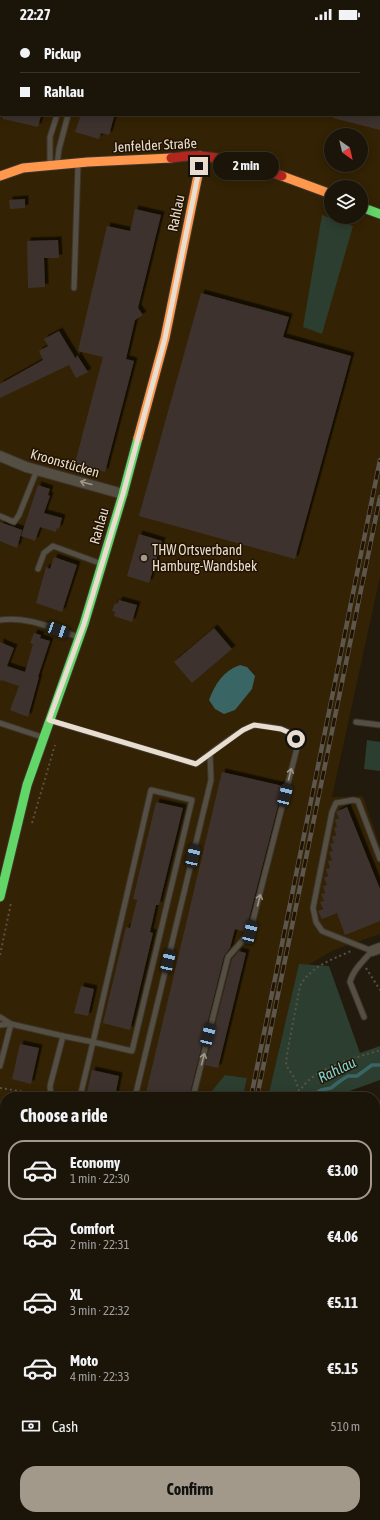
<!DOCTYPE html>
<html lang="en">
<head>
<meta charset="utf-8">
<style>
	body { margin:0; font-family:"Asap Condensed",sans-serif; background:#272117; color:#f1f3f6; height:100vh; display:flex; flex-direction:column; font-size:15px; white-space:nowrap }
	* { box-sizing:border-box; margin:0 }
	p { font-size:13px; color:#9f9e9c }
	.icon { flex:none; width:22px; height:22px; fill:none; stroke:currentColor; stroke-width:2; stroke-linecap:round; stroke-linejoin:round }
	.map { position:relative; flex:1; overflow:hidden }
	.sheet { position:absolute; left:0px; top:1064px; width:380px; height:428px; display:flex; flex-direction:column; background:#1a1409; border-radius:16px 16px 0 0; box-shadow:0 2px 10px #0003,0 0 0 1px #38332a }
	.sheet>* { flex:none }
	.hud { position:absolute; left:0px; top:0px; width:380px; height:88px; box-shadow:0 2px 10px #0003,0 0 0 1px #38332a; display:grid; align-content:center; height:88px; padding:0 20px; background:#1a1409 }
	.needle { width:26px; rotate:146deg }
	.buttons { position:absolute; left:324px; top:100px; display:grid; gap:8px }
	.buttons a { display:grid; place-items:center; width:44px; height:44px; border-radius:50%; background:#1a1409; box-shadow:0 2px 10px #0003,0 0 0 1px #38332a; font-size:20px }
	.end { position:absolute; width:18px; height:18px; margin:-9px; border:5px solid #e8ddcf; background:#111; box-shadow:0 0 0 2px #111 }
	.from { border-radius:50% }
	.bubble { position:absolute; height:28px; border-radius:14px; background:#1a1409; box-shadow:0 2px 10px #0003,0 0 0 1px #38332a; font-size:13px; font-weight:700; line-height:28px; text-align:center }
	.car { position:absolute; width:12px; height:24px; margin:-12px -6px; border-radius:5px; box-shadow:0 0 3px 1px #0007; background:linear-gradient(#222 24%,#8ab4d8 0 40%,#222 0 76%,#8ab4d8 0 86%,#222 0) }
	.hud b { display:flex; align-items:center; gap:14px; height:38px; font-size:15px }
	.hud b+b { border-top:1px solid #38332a }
	.hud i { width:10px; height:10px; background:#f1f3f6 }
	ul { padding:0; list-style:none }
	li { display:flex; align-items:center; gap:12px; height:60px; margin:0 8px 6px; padding:0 12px; border:2px solid transparent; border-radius:16px }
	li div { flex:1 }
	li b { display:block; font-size:15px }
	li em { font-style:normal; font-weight:700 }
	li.current { border-color:#a3998b }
	li>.icon { width:36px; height:36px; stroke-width:1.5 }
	h2 { padding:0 20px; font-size:18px; line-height:48px }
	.pay { display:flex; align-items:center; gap:10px; height:44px; padding:0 20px; font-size:15px }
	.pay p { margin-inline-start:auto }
	.action { display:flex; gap:8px; margin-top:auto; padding:8px 20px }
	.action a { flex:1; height:46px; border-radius:16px; background:#a3998b; color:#111; font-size:16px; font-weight:700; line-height:46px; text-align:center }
	.status { display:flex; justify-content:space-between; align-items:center; height:28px; padding:0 20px; background:#1a1409; direction:ltr }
	.status svg { height:11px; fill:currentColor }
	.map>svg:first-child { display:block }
	.built { fill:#332203; fill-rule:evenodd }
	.green { fill:#2c3e2f }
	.water { fill:#396564 }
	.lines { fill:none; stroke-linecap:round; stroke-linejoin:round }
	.stream { stroke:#396564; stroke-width:3.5 }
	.building { fill:#3e332d; filter:url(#shadow) }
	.lane-casing { stroke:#3c352d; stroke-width:7 }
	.street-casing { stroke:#3c352d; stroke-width:12 }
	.fast-casing { stroke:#3c352d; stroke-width:11 }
	.slow-casing { stroke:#3c352d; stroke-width:11 }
	.jam-casing { stroke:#3c352d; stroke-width:11 }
	.path { stroke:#585249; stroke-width:2; stroke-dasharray:2 3; stroke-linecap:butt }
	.lane { stroke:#544e43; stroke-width:5 }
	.street { stroke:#544e43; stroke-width:10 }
	.fast { stroke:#63d668; stroke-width:9 }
	.slow { stroke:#ff974d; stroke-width:9 }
	.jam { stroke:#b3261e; stroke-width:9 }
	.rail-casing { stroke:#5c564c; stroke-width:4.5 }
	.rail { stroke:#211300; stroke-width:3; stroke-dasharray:9; stroke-linecap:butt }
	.oneway { stroke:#9e9689 }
	.route { stroke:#e8ddcf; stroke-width:5 }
	.poi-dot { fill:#a3998b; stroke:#211300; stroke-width:1.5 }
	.labels { text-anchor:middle; stroke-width:3; stroke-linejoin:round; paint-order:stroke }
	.street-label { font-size:14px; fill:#e8ddcf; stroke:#211300 }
	.poi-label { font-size:14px; fill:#e8ddcf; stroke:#211300; text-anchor:start }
	.water-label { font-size:15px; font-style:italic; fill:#7dd3d4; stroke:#211300 }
</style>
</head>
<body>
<div class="status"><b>22:27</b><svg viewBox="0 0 49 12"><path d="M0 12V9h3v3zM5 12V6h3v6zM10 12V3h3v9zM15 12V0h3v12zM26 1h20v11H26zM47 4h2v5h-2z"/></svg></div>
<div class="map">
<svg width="380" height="1492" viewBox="0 0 380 1492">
	<defs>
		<filter id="shadow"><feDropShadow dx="3.5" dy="-3.5" stdDeviation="0" flood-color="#0009"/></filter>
	</defs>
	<rect width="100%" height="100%" fill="#221a0c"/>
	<!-- built -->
	<g class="built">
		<path d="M0 0H380V549L332 769 363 768 380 818V906L334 922 298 943 268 1069H243L247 1050 226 1047 207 1069H5V1427L0 1426ZM1 1H379V87H1ZM331 107H361V137H331ZM331 159H361V189H331Z"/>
		<polygon points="0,1464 5,1465 5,1487 118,1487 124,1488 123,1492 0,1492"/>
	</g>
	<!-- green -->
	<g class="green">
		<polygon points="322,187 353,198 322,306 303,299"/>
		<polygon points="367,712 380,714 380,743 364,741"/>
		<polygon points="299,936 329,938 360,1025 380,1018 380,1052 333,1069 268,1069"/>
		<polygon points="225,1047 247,1050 243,1069 207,1069"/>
		<polygon points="0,1426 5,1427 5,1465 0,1464"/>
	</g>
	<!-- water -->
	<path class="water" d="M240 637 247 639 255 648 252 661 235 682 224 686 215 681 209 672C215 656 223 643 240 637Z"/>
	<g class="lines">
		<!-- stream -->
		<g class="stream">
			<polyline points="223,1069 230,1067 244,1069"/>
			<polyline points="303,1069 311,1068 321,1062 331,1060 340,1053 348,1048 357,1048 372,1037 380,1037"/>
			<polyline points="0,1452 5,1453"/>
		</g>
	</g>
	<!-- building -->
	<g class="building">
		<polygon points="3,87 41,87 38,99 3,91"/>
		<polygon points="81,87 95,89 96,87 107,87 114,89 109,107 101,105 99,111 75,104"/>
		<polygon points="334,87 380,87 380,102 333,90"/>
		<polygon points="25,171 25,180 10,181 9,172"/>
		<polygon points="135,181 161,187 138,280 143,287 135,292 126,331 134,333 105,444 75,435 103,329 78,323 107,198 130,203"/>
		<polygon points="58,212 59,230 44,230 45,259 28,260 27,213"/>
		<polygon points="201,265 289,289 283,309 351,328 295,531 139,488"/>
		<polygon points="59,303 76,331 77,327 88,344 76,350 69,337 0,370 0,356 43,332 39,323 48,318 44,311"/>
		<polygon points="38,457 50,461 48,467 50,468 44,485 62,490 59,501 57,500 56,504 40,499 35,513 21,508"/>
		<polygon points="0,494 22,502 17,520 0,513"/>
		<polygon points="139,506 162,513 149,555 127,548"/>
		<polygon points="54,529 77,537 62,584 36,575 46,539 50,541"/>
		<polygon points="119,572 137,577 132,594 114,588 115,584 112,583 115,575 117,576"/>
		<polygon points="214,600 232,621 192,655 174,634"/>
		<polygon points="34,605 41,607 40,610 50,613 38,649 39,649 28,689 10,682 19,658 1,652 0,654 0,614 14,620 7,638 25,644 33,616 30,615"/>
		<polygon points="222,744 283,758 246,902 245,904 235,901 230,920 224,928 189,1069 145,1069"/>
		<polygon points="156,774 183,780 159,877 156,877 150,904 153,905 130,1002 103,995 126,899 130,900 137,872 133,871"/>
		<polygon points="347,779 380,861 380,893 345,907 337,885 322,891 318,883 323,881 320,874 324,873 321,866 325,865 323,858 327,857 324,850 328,848 326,841 330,840 328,833 332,832 329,824 333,823 330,816 334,815 332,809 336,807 334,800 337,799 335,792 339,790 336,784"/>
		<polygon points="239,923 246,925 218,1040 205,1037 232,931"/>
		<polygon points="81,958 94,961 88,988 74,985"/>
		<polygon points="20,1016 39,1020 31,1056 12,1051"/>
		<polygon points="92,1042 119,1048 115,1069 86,1069"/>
	</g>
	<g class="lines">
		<!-- lane casing -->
		<g class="lane-casing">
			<g id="lane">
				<polyline points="82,1 82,0"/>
				<polyline points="95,1 96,0"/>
				<polyline points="50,137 50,109 57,87"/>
				<polyline points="57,137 59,121 68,87"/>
				<polyline points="74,260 78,136"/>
				<polyline points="0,488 14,494 19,487 37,442"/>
				<polyline points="38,541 44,525 53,518 102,536"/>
				<path d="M0 592C27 588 53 600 78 609"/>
				<path d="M51 693 196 736C209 727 238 702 252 698 259 696 270 699 277 700 287 702 295 707 298 716L250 904 228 929 193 1069"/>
				<polyline points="356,694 380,697"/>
				<polyline points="0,695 42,709"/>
				<polyline points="0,989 11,996"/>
				<path d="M364 989 350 954C353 942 364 932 372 923L322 903 316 894 313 880 332 784 336 775 353 772 358 773 380 831"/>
				<polyline points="0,997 11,996 63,1008 50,1058 51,1069"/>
				<polyline points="63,1008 93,1014 151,762 192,772 132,1023 93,1014 80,1069"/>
				<polyline points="0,1038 11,996"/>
				<polyline points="135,1069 211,752 210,726"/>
				<polyline points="0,1134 5,1135"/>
				<polyline points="375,1223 380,1226"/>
				<polyline points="380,1243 380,1249"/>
				<polyline points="0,1383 5,1384"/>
				<polyline points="6,1492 10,1490 20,1492"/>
			</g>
		</g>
		<!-- street casing -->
		<g class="street-casing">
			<g id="street">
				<polyline points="0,428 26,439 123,466"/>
				<polyline points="372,923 380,920"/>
				<polyline points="375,1184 380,1176"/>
			</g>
		</g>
		<!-- fast casing -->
		<g class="fast-casing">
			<g id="fast">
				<polyline points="361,179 380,186"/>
				<polyline points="0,869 27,757 84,596 123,466 138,410"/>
				<polyline points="375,1383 380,1375"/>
				<polyline points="369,1487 369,1492"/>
				<polyline points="334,1492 335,1487"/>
			</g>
		</g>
		<!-- slow casing -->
		<g class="slow-casing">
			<g id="slow">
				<polyline points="0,148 23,140 88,134 171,130"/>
				<polyline points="282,148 331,166"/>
				<polyline points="138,410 165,310 198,147 200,128"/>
			</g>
		</g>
		<!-- jam casing -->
		<g class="jam-casing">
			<g id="jam">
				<path d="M171 130C181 129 191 127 201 128 230 131 256 138 282 148"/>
				<polyline points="375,1435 380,1420"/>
			</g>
		</g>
		<!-- path -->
		<g class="path">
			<polyline points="32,795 55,717"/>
			<polyline points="0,927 11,875"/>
			<polyline points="366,940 380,962"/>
			<polyline points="0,1060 44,1067"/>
			<path d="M299 1063 295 1051 286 1037 287 1026 300 958C311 938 331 932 351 923"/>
			<path d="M297 1069C307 1040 354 1031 380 1022"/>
			<polyline points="375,1354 380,1346"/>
			<polyline points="0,1458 5,1459"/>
			<polyline points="375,1471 380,1471"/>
			<polyline points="290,1492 293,1487"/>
		</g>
		<!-- lane -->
		<use href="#lane" class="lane"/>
		<!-- street -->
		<use href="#street" class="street"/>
		<!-- fast -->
		<use href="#fast" class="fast"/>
		<!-- slow -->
		<use href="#slow" class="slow"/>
		<!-- jam -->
		<use href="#jam" class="jam"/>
		<!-- rail casing -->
		<g class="rail-casing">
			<g id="rail">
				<polyline points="251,1069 380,432"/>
				<polyline points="257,1069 380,469"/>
				<polyline points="165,1492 167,1487"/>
				<polyline points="172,1492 173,1487"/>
			</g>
		</g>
		<!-- rail -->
		<use href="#rail" class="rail"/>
	</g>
	<!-- one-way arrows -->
	<defs><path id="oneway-shaft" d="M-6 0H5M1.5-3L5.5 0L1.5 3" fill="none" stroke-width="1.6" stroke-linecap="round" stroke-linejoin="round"/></defs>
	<g class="oneway">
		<use href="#oneway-shaft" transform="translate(86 455) rotate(-165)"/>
		<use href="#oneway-shaft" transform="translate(290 746) rotate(-76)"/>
		<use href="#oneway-shaft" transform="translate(259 872) rotate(-76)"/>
		<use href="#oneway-shaft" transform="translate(203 1031) rotate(-76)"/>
	</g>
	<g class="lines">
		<!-- route -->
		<polyline class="route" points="199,138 198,147 165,310 123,466 84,596 49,692 196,736 243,702 254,697 281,701 290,705 296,711"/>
	</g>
	<!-- markers -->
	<circle class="poi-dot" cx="144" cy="530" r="4"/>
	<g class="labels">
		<!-- street labels -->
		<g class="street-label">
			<text transform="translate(155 117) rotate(-3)" y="5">Jenfelder Straße</text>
			<text transform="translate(176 185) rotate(-78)" y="5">Rahlau</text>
			<text transform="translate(65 435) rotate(16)" y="5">Kroonstücken</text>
			<text transform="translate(99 498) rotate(-74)" y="5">Rahlau</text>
		</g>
		<!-- poi labels -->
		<g class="poi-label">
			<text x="152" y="527">THW Ortsverband<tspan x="152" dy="16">Hamburg-Wandsbek</tspan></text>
		</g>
		<!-- water labels -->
		<g class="water-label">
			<text transform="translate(337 1042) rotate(-26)" y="5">Rahlau</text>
		</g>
	</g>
</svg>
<div class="buttons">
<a><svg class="needle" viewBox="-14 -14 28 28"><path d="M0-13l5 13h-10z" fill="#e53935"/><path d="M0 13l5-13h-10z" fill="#9f9e9c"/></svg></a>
<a><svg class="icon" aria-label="layers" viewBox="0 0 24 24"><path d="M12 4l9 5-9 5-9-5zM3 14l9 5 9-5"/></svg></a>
</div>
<i class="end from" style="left:296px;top:711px"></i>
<i class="end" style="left:199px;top:138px"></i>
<div class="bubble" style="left:213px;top:124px;width:66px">2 min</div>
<i class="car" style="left:58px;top:602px;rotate:110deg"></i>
<i class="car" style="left:285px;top:767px;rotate:14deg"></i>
<i class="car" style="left:193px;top:828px;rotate:13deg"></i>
<i class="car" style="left:250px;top:904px;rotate:14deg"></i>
<i class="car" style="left:168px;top:933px;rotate:13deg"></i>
<i class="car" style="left:208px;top:1007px;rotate:14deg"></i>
<div class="hud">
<b><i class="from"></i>Pickup</b>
<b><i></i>Rahlau</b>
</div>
<section class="sheet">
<h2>Choose a ride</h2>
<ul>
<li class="current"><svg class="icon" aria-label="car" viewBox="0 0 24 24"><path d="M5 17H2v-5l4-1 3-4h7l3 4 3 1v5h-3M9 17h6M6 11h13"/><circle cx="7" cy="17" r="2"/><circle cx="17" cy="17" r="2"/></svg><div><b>Economy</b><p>1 min · 22:30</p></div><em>€3.00</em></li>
<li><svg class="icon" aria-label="car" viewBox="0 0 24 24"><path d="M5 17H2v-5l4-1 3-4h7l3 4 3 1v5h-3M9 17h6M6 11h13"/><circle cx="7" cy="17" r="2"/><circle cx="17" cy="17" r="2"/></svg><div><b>Comfort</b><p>2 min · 22:31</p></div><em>€4.06</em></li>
<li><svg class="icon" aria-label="car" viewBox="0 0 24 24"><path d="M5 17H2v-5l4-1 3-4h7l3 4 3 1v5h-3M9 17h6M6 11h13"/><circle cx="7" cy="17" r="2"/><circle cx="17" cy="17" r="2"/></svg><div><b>XL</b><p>3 min · 22:32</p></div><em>€5.11</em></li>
<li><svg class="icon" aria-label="car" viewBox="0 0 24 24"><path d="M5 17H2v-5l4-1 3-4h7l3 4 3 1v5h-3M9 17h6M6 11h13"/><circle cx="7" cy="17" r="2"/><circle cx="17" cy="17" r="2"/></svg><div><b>Moto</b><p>4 min · 22:33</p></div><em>€5.15</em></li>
</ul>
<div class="pay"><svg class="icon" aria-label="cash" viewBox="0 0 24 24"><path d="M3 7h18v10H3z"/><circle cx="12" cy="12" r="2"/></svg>Cash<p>510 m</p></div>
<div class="action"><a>Confirm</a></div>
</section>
</div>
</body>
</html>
